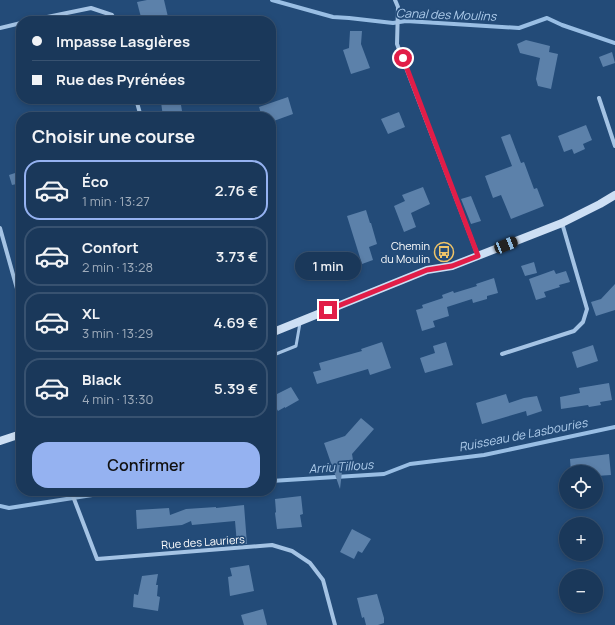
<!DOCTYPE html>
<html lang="fr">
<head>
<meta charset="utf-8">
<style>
	body { margin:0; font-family:Manrope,sans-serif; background:#274363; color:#f1f3f6; height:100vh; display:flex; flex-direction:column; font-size:15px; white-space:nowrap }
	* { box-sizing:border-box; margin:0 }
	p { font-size:13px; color:#9facbb }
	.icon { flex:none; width:22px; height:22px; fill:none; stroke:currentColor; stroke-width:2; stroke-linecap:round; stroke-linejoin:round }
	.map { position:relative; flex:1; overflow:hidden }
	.drawer { position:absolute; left:16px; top:112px; width:260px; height:384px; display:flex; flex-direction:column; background:#1a385a; border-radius:16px; box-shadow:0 2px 6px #0003,0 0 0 1px #385270 }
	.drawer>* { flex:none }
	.hud { position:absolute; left:16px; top:16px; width:260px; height:88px; border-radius:16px; box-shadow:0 2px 6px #0003,0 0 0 1px #385270; display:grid; align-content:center; height:88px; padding:0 16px; background:#1a385a }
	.fabs { position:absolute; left:559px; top:465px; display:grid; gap:8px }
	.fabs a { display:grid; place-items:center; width:44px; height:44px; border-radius:50%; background:#1a385a; box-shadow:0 2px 6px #0003,0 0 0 1px #385270; font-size:20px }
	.end { position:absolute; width:18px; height:18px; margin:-9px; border:5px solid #e11d48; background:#fff; box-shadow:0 0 0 2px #fff }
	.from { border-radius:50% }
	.bubble { position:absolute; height:28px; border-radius:14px; background:#1a385a; box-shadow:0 2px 6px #0003,0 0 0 1px #385270; font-size:13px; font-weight:600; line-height:28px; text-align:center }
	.car { position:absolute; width:12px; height:24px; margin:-12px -6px; border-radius:5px; box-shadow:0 0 3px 1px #0007; background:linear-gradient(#222 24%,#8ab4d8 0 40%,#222 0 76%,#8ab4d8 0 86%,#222 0) }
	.hud b { display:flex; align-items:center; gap:14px; height:38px; font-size:15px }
	.hud b+b { border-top:1px solid #385270 }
	.hud i { width:10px; height:10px; background:#f1f3f6 }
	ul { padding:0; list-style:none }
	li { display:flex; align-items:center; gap:12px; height:60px; margin:0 8px 6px; padding:0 8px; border:2px solid #385270; border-radius:16px }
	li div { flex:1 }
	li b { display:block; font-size:15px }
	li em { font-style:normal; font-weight:600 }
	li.selected { border-color:#95b2f1 }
	li>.icon { width:36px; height:36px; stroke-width:1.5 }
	h2 { padding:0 16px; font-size:18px; line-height:48px }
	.action { display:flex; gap:8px; margin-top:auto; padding:8px 16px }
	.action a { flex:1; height:46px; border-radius:16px; background:#95b2f1; color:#111; font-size:16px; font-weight:600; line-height:46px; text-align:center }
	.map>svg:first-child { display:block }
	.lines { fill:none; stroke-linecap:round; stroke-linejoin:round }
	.stream { stroke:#99bee4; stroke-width:4 }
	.building { fill:#5c81aa }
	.lane { stroke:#a4c3e4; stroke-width:3 }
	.street { stroke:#a4c3e4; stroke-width:4 }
	.secondary { stroke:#cddff4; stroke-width:8 }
	.route { stroke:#e11d48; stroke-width:5 }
	.labels { text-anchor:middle; stroke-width:3.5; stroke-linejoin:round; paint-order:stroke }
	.poi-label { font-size:11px; fill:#fff; stroke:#234b78; text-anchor:end }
	.street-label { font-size:11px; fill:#fff; stroke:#234b78 }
	.water-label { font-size:12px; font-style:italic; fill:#afcdec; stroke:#234b78 }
</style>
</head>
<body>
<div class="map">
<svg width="615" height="625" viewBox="0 0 615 625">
	<rect width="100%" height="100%" fill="#234b78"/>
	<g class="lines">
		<!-- stream -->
		<g class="stream">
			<polyline points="272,0 333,17 349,18 393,23 406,21 519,28 547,18 562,25 615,43"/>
			<polyline points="271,481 384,474 410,464 484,455 615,427"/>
			<polyline points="0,506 9,508 105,493 132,491"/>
		</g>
	</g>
	<!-- building -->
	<g class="building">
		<polygon points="147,0 164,0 168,17 153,21 142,21 137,2"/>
		<polygon points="350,31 362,31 361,44 370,68 351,74 343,50 349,48"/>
		<polygon points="526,40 550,46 549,52 558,54 551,89 538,86 536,79 540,58 520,53 517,44"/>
		<polygon points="612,52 615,63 603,67 599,57"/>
		<polygon points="288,97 293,114 271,122 271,117 262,117 259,107"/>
		<polygon points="163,99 180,99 183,117 163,117 161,102 164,102"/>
		<polygon points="399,112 405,127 388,134 381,119"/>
		<polygon points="586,125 592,140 583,144 585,149 574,154 572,149 564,152 558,136"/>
		<polygon points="510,134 521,163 524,162 534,189 537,188 544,206 511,219 501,195 493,198 485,176 512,166 501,137"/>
		<polygon points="21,171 21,183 12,185 9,175"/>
		<polygon points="423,187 430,204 411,213 416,227 404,232 394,206 405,201 402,195"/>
		<polygon points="471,196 481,221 471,224 461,199"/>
		<polygon points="366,210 370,223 371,223 377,244 369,247 373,260 362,264 347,216"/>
		<polygon points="534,262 537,273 525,276 521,266"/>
		<polygon points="554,270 556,274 566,271 570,282 559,285 560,287 544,292 546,297 536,300 529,279"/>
		<polygon points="494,278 498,293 487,296 487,299 473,303 472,299 447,307 449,316 433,321 435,327 422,331 416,310 423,308 422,305 443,298 442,295 453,291 454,293 477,286 476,284"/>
		<polygon points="615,284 615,310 596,316 591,302 601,299"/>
		<polygon points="382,342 391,368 370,375 368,369 317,384 313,372 321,370 319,363 362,351 361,349"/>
		<polygon points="446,342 453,365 425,373 420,358 435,353 433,346"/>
		<polygon points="593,345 598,361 577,368 572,352"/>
		<polygon points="609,383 612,400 600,402 601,405 589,407 588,405 561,409 560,397 580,393 579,388"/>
		<polygon points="291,387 299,400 285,408 285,407 278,411 271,399 271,397"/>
		<polygon points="506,394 509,403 524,398 537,396 542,411 527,416 526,411 482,424 476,403"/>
		<polygon points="361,418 374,429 352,454 353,460 343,463 340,489 324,443 345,436"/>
		<polygon points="609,454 611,475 596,476 596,472 571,472 570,459"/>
		<polygon points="301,496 303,514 300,515 302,527 277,529 275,513 276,512 275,499"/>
		<polygon points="244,505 247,544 237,544 235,521 192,525 191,521 182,525 137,529 136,510 169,508 170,515 186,509 216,507 216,508"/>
		<polygon points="352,529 371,539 362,553 358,551 354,559 340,552"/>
		<polygon points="249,565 254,591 230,596 228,577 232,576 230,568"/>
		<polygon points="158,574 156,585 158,585 157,596 160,597 158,611 133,607 134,594 138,595 142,576"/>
		<polygon points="377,594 384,618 384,623 378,625 366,625 364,617 362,618 357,598"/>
		<polygon points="263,609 267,625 244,625 241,615"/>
	</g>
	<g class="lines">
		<!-- lane -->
		<polyline class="lane" points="271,356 296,346 300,323"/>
		<!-- street -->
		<g class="street">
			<polyline points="395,0 398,7 397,44 478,256"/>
			<polyline points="28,21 91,8 112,15 116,21"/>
			<polyline points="0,28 21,23"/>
			<polyline points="599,98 615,146"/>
			<polyline points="136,99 141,117"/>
			<polyline points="0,228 21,303"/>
			<polyline points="502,354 574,331 583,322 587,309 562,223"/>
			<polyline points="71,491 97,559 272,545 292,551 310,563 323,580 335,625"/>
		</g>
		<!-- secondary -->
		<g class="secondary">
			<polyline points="271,333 427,270 452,266 562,223 600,204 615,195"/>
			<polyline points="0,441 21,434"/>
		</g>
	</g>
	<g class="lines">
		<!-- route -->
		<polyline class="route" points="328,310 427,270 452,266 478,256 403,58"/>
	</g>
	<!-- icons -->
	<defs>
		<g id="bus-ring" transform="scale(1)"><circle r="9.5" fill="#234b78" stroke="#eec368" stroke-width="1.5"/><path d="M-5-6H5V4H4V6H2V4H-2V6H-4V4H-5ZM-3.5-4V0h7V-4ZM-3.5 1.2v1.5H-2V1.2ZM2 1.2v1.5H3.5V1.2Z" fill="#eec368"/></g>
	</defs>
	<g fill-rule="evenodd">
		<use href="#bus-ring" x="444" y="252"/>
	</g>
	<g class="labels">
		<!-- poi labels -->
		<g class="poi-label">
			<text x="430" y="250">Chemin<tspan x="430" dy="13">du Moulin</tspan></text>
		</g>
		<!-- street labels -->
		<g class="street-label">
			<text transform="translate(203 542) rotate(-4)" y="4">Rue des Lauriers</text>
		</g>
		<!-- water labels -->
		<g class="water-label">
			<text transform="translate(446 15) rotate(2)" y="4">Canal des Moulins</text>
			<text transform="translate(523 435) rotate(-11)" y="4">Ruisseau de Lasbouries</text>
			<text transform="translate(341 467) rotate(-4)" y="4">Arriu Tillous</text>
		</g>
	</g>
</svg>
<div class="fabs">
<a><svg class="icon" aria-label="locate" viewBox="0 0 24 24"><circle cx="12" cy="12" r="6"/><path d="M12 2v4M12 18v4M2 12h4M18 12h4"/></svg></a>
<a>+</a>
<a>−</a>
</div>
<i class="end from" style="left:403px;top:58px"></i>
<i class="end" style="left:328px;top:310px"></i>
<div class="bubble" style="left:295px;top:252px;width:66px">1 min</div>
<i class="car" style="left:506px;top:245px;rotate:68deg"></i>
<div class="hud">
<b><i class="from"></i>Impasse Lasglères</b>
<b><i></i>Rue des Pyrénées</b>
</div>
<section class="drawer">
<h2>Choisir une course</h2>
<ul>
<li class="selected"><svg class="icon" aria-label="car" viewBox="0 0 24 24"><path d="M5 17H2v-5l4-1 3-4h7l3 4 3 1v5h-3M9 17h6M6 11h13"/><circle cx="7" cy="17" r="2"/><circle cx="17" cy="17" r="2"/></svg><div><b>Éco</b><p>1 min · 13:27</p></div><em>2.76 €</em></li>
<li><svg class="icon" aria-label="car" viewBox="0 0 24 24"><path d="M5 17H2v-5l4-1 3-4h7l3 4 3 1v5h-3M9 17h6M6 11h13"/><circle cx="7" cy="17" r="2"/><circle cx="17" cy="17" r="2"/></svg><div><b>Confort</b><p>2 min · 13:28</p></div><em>3.73 €</em></li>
<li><svg class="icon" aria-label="car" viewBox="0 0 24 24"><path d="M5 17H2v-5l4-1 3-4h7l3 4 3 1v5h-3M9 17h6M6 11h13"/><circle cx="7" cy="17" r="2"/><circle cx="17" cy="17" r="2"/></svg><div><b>XL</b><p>3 min · 13:29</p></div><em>4.69 €</em></li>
<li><svg class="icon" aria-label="car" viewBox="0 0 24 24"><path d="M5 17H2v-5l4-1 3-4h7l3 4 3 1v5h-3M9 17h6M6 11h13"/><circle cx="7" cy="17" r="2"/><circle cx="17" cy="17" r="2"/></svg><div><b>Black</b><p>4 min · 13:30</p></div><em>5.39 €</em></li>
</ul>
<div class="action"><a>Confirmer</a></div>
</section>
</div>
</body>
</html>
